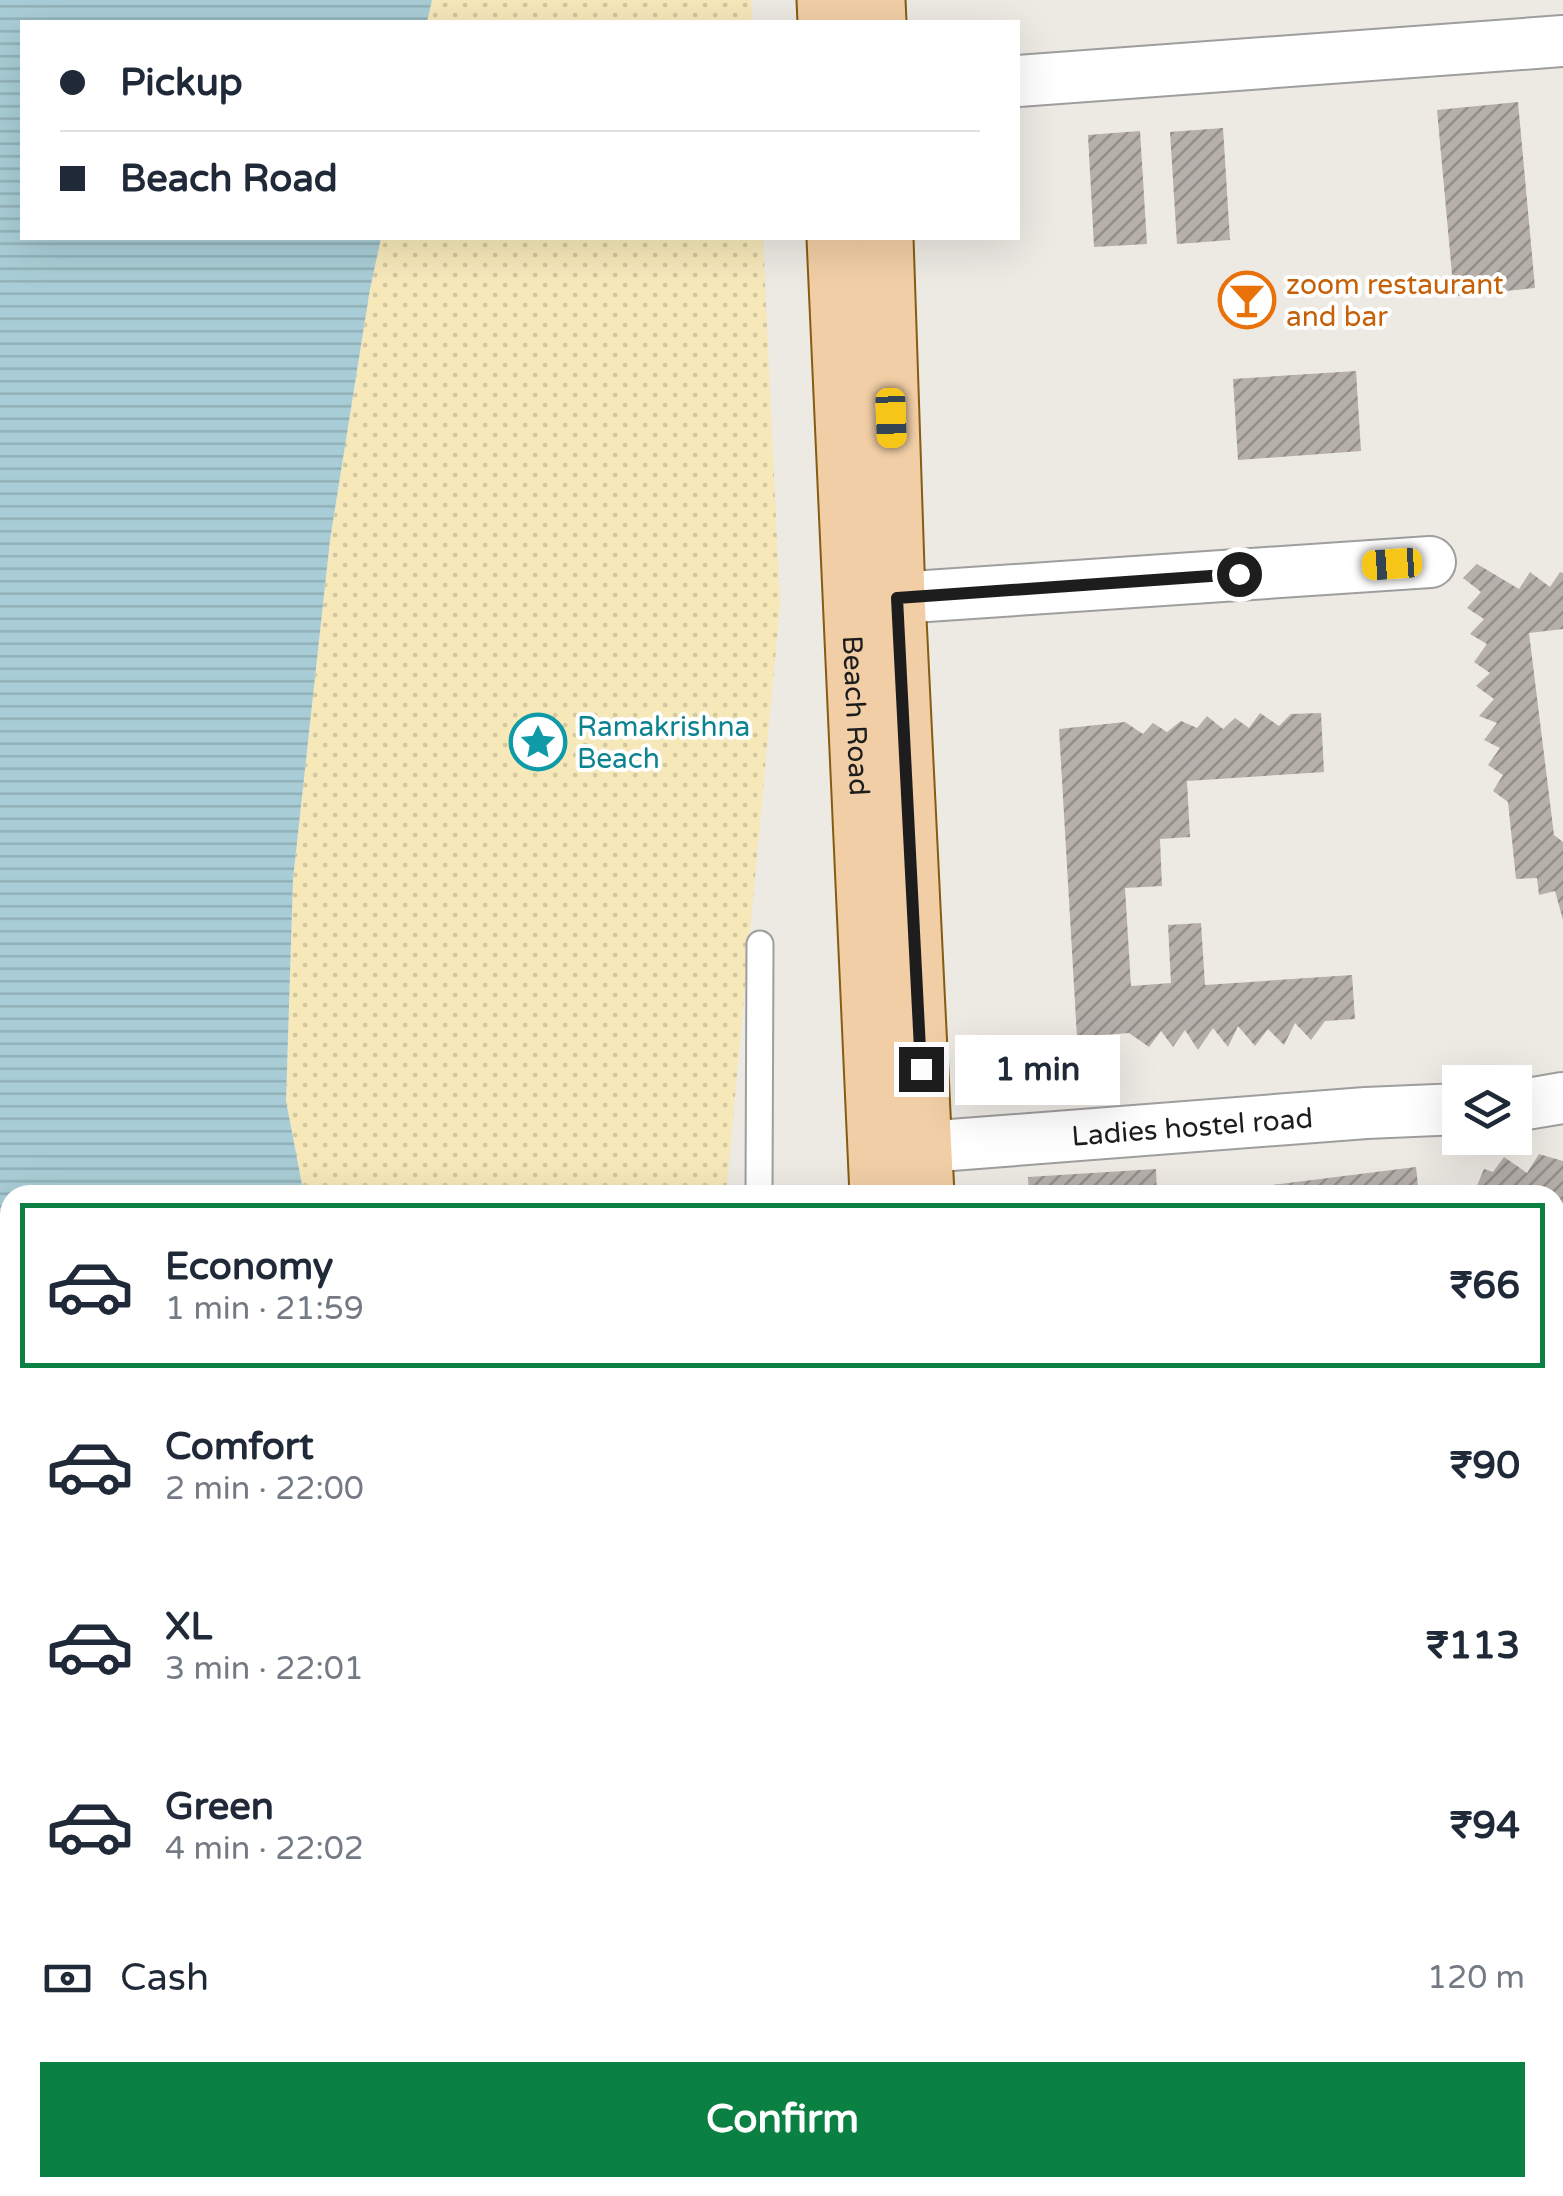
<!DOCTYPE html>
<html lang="en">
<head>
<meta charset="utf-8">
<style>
	body { margin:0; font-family:"Varela Round",sans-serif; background:#f2f2f3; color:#1f2937; height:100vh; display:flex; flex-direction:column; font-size:38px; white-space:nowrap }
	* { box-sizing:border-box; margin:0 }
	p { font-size:32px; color:#747a83 }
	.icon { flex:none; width:55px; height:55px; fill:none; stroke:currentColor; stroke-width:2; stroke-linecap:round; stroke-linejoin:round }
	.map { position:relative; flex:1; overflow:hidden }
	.drawer { position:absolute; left:0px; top:1185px; width:1565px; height:1012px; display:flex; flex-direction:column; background:#fff; border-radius:30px 30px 0 0; box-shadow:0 10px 40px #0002 }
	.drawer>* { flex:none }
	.guide { position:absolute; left:20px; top:20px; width:1000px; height:220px; border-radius:0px; box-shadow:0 10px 40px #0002; display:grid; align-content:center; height:220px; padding:0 40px; background:#fff }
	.fabs { position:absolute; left:1442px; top:1065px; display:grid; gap:20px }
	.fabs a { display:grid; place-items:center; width:90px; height:90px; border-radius:0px; background:#fff; box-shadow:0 10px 40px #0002; font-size:50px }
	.end { position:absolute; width:45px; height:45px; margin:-22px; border:12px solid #1d1d1d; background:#fff; box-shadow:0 0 0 5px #fff }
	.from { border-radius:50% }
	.bubble { position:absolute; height:70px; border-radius:0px; background:#fff; box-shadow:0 10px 40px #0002; font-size:32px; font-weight:800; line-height:70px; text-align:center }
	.car { position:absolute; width:30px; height:60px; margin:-30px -15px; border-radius:12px; box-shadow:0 0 8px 2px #0007; background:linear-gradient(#f5c518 24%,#345 0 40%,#f5c518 0 76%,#345 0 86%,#f5c518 0) }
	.guide b { display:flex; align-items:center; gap:35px; height:95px; font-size:38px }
	.guide b+b { border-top:2px solid #e0e1e3 }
	.guide i { width:25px; height:25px; background:#1f2937 }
	ul { padding:18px 0 0; list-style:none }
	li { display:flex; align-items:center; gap:30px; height:165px; margin:0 20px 15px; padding:0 20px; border:5px solid transparent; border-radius:0px }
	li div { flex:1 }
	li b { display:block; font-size:38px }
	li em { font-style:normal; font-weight:800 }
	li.active { border-color:#0b8043 }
	li>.icon { width:90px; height:90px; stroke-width:1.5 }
	.pay { display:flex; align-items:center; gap:25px; height:110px; padding:0 40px; font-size:38px }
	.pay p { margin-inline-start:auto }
	.cta { display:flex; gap:20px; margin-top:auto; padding:20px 40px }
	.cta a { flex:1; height:115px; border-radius:0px; background:#0b8043; color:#fff; font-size:40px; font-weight:800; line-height:115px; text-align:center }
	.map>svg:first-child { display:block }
	.sand { fill:url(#sand-dots) }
	.park { fill:url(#park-tufts) }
	.water { fill:url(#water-rules) }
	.building { fill:url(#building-hatch) }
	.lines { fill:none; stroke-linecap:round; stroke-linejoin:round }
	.service-casing { stroke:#9e9e9e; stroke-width:29 }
	.minor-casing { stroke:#9e9e9e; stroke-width:54 }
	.primary-casing { stroke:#855c11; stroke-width:59 }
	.service { stroke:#fff; stroke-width:25 }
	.minor { stroke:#fff; stroke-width:50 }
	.primary { stroke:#f1cea5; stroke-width:55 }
	.route { stroke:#1d1d1d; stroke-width:12 }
	.labels { text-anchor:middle; stroke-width:8; stroke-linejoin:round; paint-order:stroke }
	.food-label { font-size:28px; fill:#c56008; stroke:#fff; text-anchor:start }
	.street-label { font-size:28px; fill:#1d1d1d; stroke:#fff }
	.culture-label { font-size:28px; fill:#0d838f; stroke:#fff; text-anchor:start }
</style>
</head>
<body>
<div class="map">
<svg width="1563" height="2196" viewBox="0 0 1563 2196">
	<defs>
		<pattern id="sand-dots" width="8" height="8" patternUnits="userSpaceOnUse" patternTransform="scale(2.5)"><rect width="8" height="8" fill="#f6e8b9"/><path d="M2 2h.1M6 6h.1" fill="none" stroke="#d2c79f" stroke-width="1.8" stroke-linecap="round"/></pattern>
		<pattern id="park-tufts" width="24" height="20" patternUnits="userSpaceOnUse" patternTransform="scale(2.5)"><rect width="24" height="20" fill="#c5f2c8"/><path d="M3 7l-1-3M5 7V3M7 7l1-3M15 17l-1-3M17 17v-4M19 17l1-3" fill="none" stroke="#a9cfab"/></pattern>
		<pattern id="water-rules" width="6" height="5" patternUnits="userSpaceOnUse" patternTransform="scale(2.5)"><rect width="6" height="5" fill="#a9cdd6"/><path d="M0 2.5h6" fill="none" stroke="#91b0b7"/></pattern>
		<pattern id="building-hatch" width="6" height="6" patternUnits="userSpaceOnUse" patternTransform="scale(2.5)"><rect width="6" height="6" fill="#b6afaa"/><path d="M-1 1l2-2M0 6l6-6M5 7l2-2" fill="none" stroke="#938e8a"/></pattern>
	</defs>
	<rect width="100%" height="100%" fill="#edeae4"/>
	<!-- sand -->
	<g class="sand">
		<polygon points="432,0 751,0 752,22 427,22"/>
		<polygon points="381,238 763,238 780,605 726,1195 304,1195 286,1101 293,879 330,541 370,289"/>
	</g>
	<!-- park -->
	<polygon class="park" points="511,2188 841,2188 841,2196 508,2196"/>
	<!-- water -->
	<polygon class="water" points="0,0 432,0 427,22 22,22 22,238 381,238 370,289 330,540 293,879 286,1101 304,1195 10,1195 10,2188 511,2188 508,2196 0,2196"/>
	<!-- building -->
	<g class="building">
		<polygon points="1518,102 1535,288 1454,296 1437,110"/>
		<polygon points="1223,128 1230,240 1177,244 1170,132"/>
		<polygon points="1140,131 1147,244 1094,247 1088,135"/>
		<polygon points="1356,371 1361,451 1238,460 1233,379"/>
		<polygon points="1477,564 1519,589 1530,572 1550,587 1560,572 1563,573 1563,629 1529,633 1554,835 1563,842 1563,920 1555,891 1539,895 1537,878 1516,879 1508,802 1493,791 1503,775 1488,765 1500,748 1484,740 1497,723 1479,716 1494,699 1476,686 1490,673 1474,662 1487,644 1470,634 1484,619 1467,608 1481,592 1463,578"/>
		<polygon points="1260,713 1279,726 1291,714 1321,713 1324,772 1187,781 1190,837 1160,839 1162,886 1125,888 1131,986 1171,983 1168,925 1201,923 1205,985 1352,975 1355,1019 1325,1021 1311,1040 1295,1023 1284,1045 1268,1029 1255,1046 1238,1026 1228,1047 1213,1028 1198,1050 1185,1030 1173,1047 1161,1031 1149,1047 1129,1033 1077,1037 1059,729 1125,722 1143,734 1153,723 1167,732 1181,721 1197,728 1207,716 1223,729 1235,718 1249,728"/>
		<polygon points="1539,1154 1563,1161 1563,1331 1555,1325 1555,1195 1473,1195 1484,1169 1493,1172 1504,1157 1527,1173"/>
		<polygon points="1416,1167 1419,1195 1225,1195 1225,1191"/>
		<polygon points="1156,1169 1157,1195 1029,1195 1028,1177"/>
		<polygon points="1563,1380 1563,1473 1555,1474 1555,1381"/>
		<polygon points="1563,1520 1563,1582 1555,1583 1555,1522"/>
		<polygon points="1563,1681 1563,1738 1555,1739 1555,1683"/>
		<polygon points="1563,1747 1563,1883 1555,1884 1555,1748"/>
		<polygon points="1563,1898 1563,1949 1555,1950 1555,1899"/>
		<polygon points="1563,1955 1563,2001 1559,2002 1555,1987 1555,1956"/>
		<polygon points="1555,2170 1557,2170 1561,2196 1510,2196 1508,2188 1555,2188"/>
	</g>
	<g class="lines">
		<!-- service casing -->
		<g class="service-casing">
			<g id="service">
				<polyline points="759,1195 760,944"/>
				<polyline points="805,2188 806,2196"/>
			</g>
		</g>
		<!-- minor casing -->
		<g class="minor-casing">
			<g id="minor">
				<polyline points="1018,81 1563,41"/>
				<polyline points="897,598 1430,562"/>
				<polyline points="1515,1106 1563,1098"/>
				<path id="s1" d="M925 1147 1366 1113 1460 1109"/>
				<polyline points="1555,1622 1563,1623"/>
				<polyline points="1555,2053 1563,2091"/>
			</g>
		</g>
		<!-- primary casing -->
		<g class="primary-casing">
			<g id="primary">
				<polyline points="825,0 826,22"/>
				<polyline points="877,0 878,22"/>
				<path id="s2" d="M835 238 878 1195"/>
				<polyline points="885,238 897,598 926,1195"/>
				<polyline points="914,2188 915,2196"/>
				<polyline points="955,2188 955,2196"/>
			</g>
		</g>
		<!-- service -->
		<use href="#service" class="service"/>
		<!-- minor -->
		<use href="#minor" class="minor"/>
		<!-- primary -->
		<use href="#primary" class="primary"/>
	</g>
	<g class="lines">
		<!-- route -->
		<polyline class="route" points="921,1069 897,598 1239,574"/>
	</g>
	<!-- icons -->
	<defs>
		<g id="bar-ring" transform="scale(2.875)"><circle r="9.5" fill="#fff" stroke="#e8710a" stroke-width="1.5"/><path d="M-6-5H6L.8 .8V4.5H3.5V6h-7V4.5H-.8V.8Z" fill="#e8710a"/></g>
		<g id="sight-ring" transform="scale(2.875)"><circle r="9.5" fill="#fff" stroke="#0f9aa8" stroke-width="1.5"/><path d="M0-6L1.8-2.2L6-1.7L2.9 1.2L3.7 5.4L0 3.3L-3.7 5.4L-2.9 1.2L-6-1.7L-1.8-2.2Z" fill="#0f9aa8"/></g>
	</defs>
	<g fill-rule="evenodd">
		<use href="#bar-ring" x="1247" y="300"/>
		<use href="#sight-ring" x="538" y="742"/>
	</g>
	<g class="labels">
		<!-- food labels -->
		<g class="food-label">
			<text x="1286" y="294">zoom restaurant<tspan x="1286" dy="32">and bar</tspan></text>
		</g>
		<!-- street labels -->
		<g class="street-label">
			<text dy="10" stroke="none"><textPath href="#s2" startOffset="478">Beach Road</textPath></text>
			<text dy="10" stroke="none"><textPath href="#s1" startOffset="268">Ladies hostel road</textPath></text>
		</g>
		<!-- culture labels -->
		<g class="culture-label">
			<text x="577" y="736">Ramakrishna<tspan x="577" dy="32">Beach</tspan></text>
		</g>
	</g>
</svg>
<div class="fabs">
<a><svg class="icon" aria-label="layers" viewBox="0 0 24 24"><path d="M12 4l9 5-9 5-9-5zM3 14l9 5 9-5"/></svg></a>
</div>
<i class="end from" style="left:1239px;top:574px"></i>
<i class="end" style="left:921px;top:1069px"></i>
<div class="bubble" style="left:955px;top:1035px;width:165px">1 min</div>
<i class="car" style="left:891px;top:418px;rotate:178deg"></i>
<i class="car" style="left:1392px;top:564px;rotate:266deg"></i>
<div class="guide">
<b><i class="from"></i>Pickup</b>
<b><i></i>Beach Road</b>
</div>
<section class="drawer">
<ul>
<li class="active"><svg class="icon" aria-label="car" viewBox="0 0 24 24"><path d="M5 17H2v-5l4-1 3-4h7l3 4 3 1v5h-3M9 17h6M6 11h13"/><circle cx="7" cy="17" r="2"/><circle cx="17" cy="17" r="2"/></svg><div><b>Economy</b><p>1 min · 21:59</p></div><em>₹66</em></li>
<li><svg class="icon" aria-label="car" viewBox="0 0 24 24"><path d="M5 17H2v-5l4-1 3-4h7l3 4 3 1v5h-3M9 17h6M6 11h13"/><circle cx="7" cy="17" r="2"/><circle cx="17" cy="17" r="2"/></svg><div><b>Comfort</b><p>2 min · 22:00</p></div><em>₹90</em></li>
<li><svg class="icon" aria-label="car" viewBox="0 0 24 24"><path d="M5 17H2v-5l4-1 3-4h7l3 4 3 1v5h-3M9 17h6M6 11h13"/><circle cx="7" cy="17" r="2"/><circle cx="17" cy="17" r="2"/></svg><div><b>XL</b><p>3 min · 22:01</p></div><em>₹113</em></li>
<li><svg class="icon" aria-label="car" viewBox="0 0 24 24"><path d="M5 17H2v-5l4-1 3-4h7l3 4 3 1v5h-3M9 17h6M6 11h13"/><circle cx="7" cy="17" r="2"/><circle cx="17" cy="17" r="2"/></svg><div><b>Green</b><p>4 min · 22:02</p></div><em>₹94</em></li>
</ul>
<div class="pay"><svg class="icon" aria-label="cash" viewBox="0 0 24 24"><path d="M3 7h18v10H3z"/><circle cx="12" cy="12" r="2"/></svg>Cash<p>120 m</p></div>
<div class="cta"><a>Confirm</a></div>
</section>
</div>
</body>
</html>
